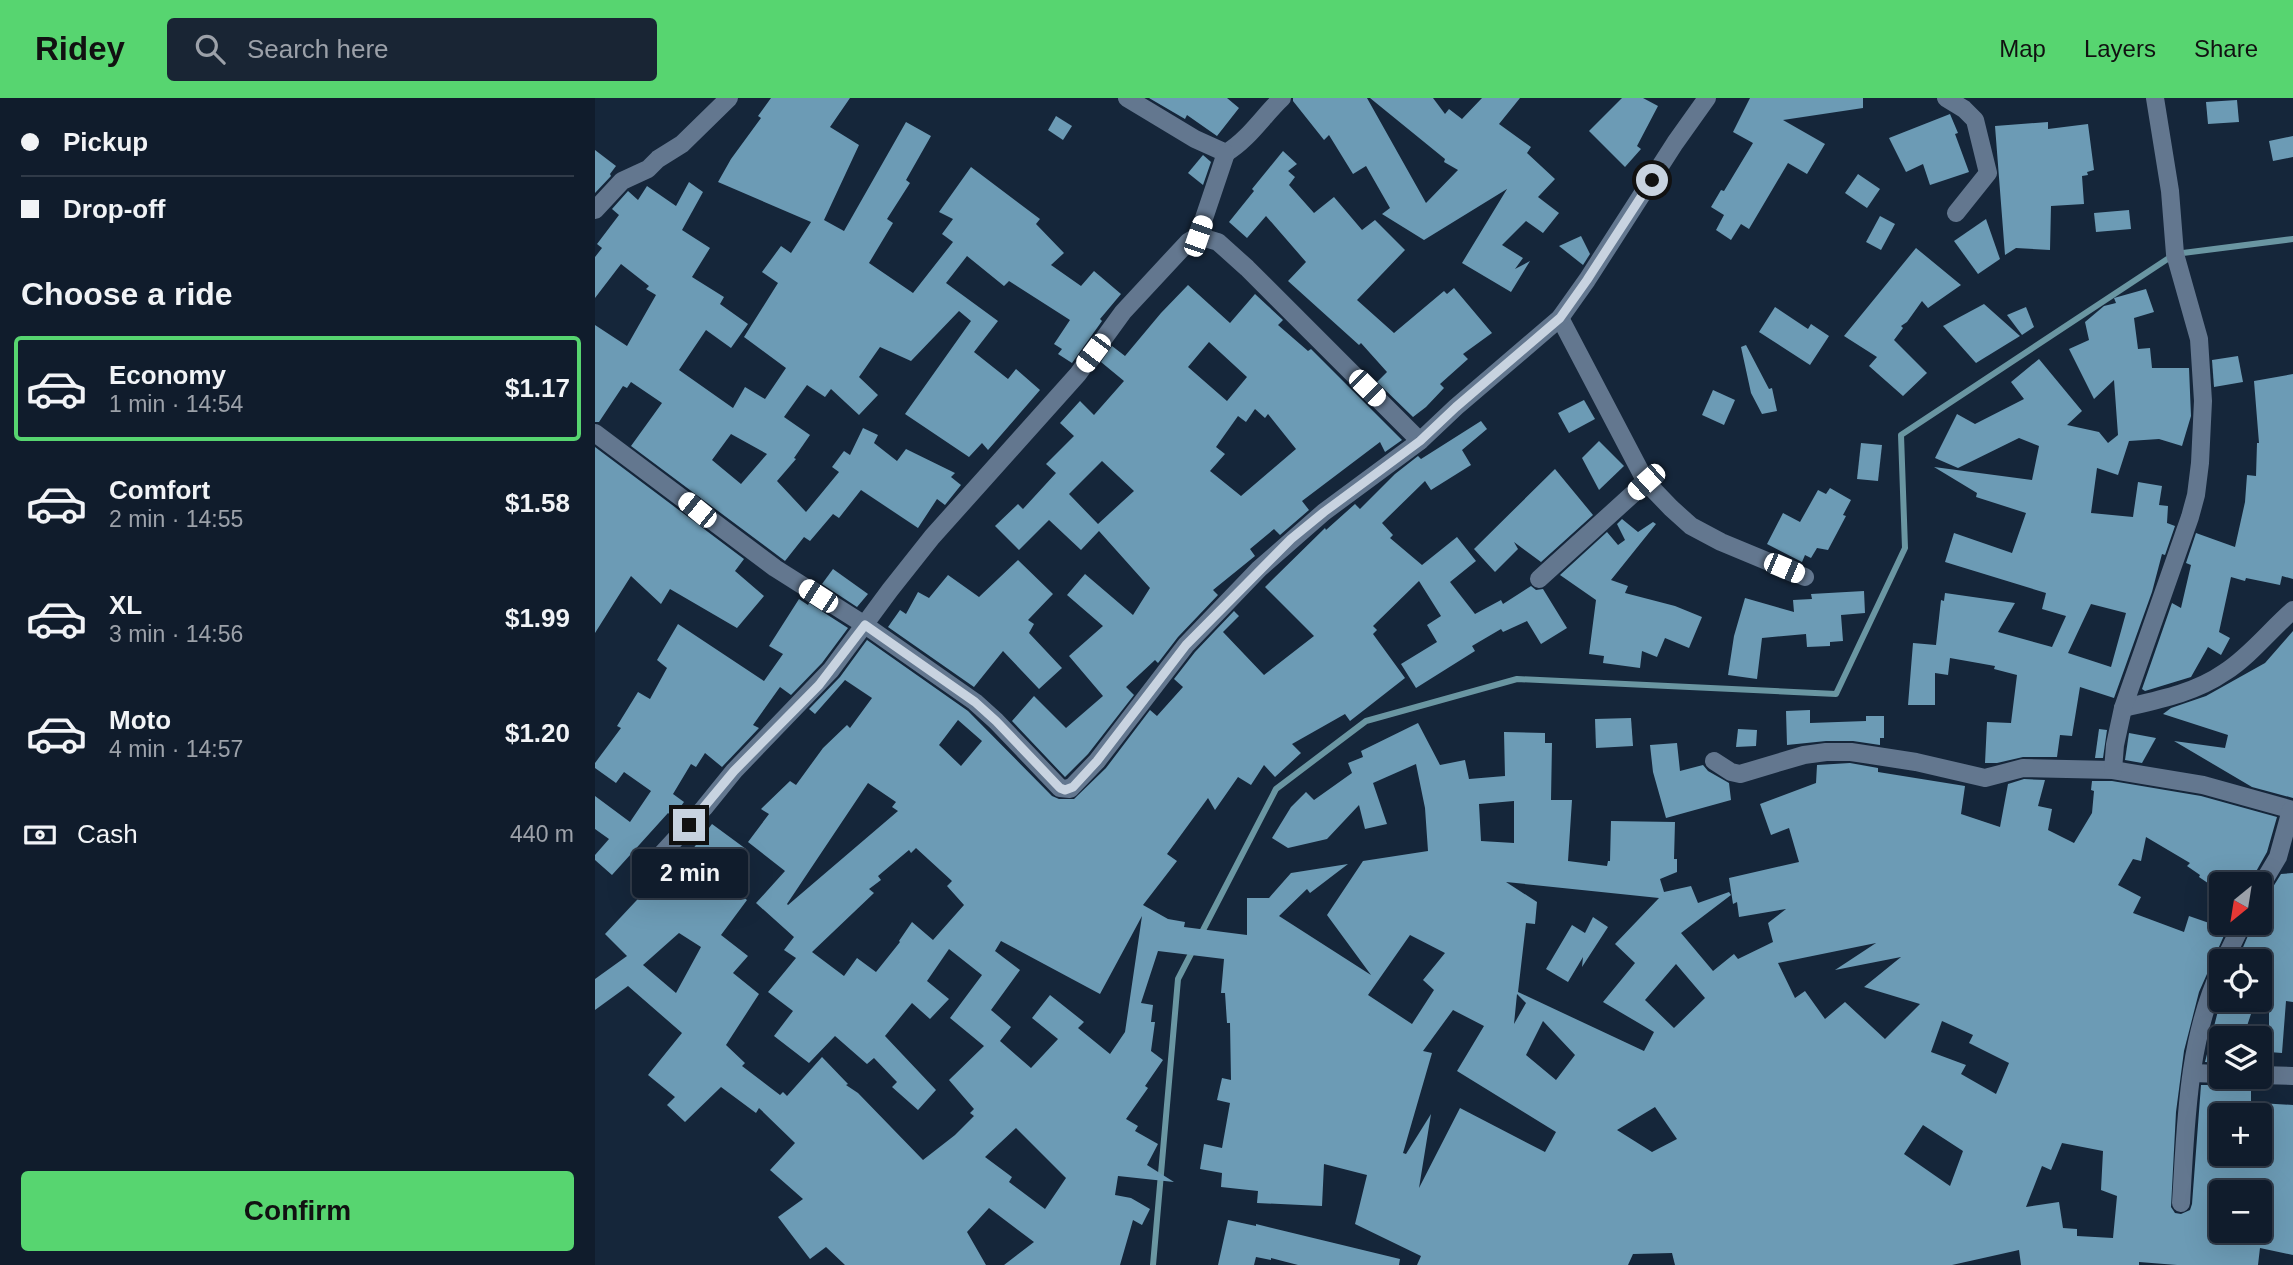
<!DOCTYPE html>
<html lang="en">
<head>
<meta charset="utf-8">
<style>
	body { margin:0; font-family:Arial,sans-serif; background:#192534; color:#f1f3f6; height:100vh; display:flex; flex-direction:column; font-size:26px; white-space:nowrap }
	* { box-sizing:border-box; margin:0 }
	p { font-size:23px; color:#9ca1a9 }
	.icon { flex:none; width:38px; height:38px; fill:none; stroke:currentColor; stroke-width:2; stroke-linecap:round; stroke-linejoin:round }
	.map { position:relative; flex:1; overflow:hidden }
	.details { display:flex; flex-direction:column; background:#101c2c; width:595px }
	.details>* { flex:none }
	.top-card { display:grid; align-content:center; height:154px; padding:0 21px; background:#101c2c }
	.needle { width:46px; rotate:210deg }
	.controls { position:absolute; left:1614px; top:774px; display:grid; gap:14px }
	.controls a { display:grid; place-items:center; width:63px; height:63px; border-radius:7px; background:#101c2c; box-shadow:0 7px 28px #0002,0 0 0 2px #303a48; font-size:35px }
	.end { position:absolute; width:32px; height:32px; margin:-16px; border:9px solid #c8d3e0; background:#111; box-shadow:0 0 0 4px #111 }
	.from { border-radius:50% }
	.bubble { position:absolute; height:49px; border-radius:7px; background:#101c2c; box-shadow:0 7px 28px #0002,0 0 0 2px #303a48; font-size:23px; font-weight:600; line-height:49px; text-align:center }
	.car { position:absolute; width:21px; height:42px; margin:-21px -10px; border-radius:9px; box-shadow:0 0 5px 2px #0007; background:linear-gradient(#fff 24%,#345 0 40%,#fff 0 76%,#345 0 86%,#fff 0) }
	.top-card b { display:flex; align-items:center; gap:24px; height:66px; font-size:26px }
	.top-card b+b { border-top:2px solid #303a48 }
	.top-card i { width:18px; height:18px; background:#f1f3f6 }
	ul { padding:0; list-style:none }
	li { display:flex; align-items:center; gap:21px; height:105px; margin:0 14px 10px; padding:0 7px; border:4px solid transparent; border-radius:7px }
	li div { flex:1 }
	li b { display:block; font-size:26px }
	li em { font-style:normal; font-weight:600 }
	li.on { border-color:#57d570 }
	li>.icon { width:63px; height:63px; stroke-width:1.5 }
	h2 { padding:0 21px; font-size:32px; line-height:84px }
	.pay { display:flex; align-items:center; gap:18px; height:77px; padding:0 21px; font-size:26px }
	.pay p { margin-inline-start:auto }
	.cta { display:flex; gap:14px; margin-top:auto; padding:14px 21px }
	.cta a { flex:1; height:80px; border-radius:7px; background:#57d570; color:#111; font-size:28px; font-weight:600; line-height:80px; text-align:center }
	header { display:flex; align-items:center; gap:42px; box-sizing:border-box; height:98px; padding:0 35px; background:#57d570; color:#111 }
	header strong { font-size:33px }
	nav { display:flex; gap:38px; margin-inline-start:auto; font-size:24px }
	.search { width:490px; height:63px; background:#192534; display:flex; align-items:center; gap:18px; box-sizing:border-box; padding:0 24px; border-radius:7px; color:#9ca1a9; font-size:26px }
	main { display:flex; flex:1; min-height:0 }
	.map>svg:first-child { display:block }
	.lines { fill:none; stroke-linecap:round; stroke-linejoin:round }
	.stream { stroke:#6a96a2; stroke-width:6 }
	.building { fill:#6c9bb5; fill-rule:evenodd }
	.minor { stroke:#63778f; stroke-width:18 }
	.route { stroke:#c8d3e0; stroke-width:9 }
</style>
</head>
<body>
<header>
<strong>Ridey</strong>
<div class="search"><svg class="icon" aria-label="search" viewBox="0 0 24 24"><circle cx="10" cy="10" r="6"/><path d="M15 15l6 6"/></svg>Search here</div>
<nav><a>Map</a><a>Layers</a><a>Share</a></nav>
</header>
<main>
<section class="details">
<div class="top-card">
<b><i class="from"></i>Pickup</b>
<b><i></i>Drop-off</b>
</div>
<h2>Choose a ride</h2>
<ul>
<li class="on"><svg class="icon" aria-label="car" viewBox="0 0 24 24"><path d="M5 17H2v-5l4-1 3-4h7l3 4 3 1v5h-3M9 17h6M6 11h13"/><circle cx="7" cy="17" r="2"/><circle cx="17" cy="17" r="2"/></svg><div><b>Economy</b><p>1 min · 14:54</p></div><em>$1.17</em></li>
<li><svg class="icon" aria-label="car" viewBox="0 0 24 24"><path d="M5 17H2v-5l4-1 3-4h7l3 4 3 1v5h-3M9 17h6M6 11h13"/><circle cx="7" cy="17" r="2"/><circle cx="17" cy="17" r="2"/></svg><div><b>Comfort</b><p>2 min · 14:55</p></div><em>$1.58</em></li>
<li><svg class="icon" aria-label="car" viewBox="0 0 24 24"><path d="M5 17H2v-5l4-1 3-4h7l3 4 3 1v5h-3M9 17h6M6 11h13"/><circle cx="7" cy="17" r="2"/><circle cx="17" cy="17" r="2"/></svg><div><b>XL</b><p>3 min · 14:56</p></div><em>$1.99</em></li>
<li><svg class="icon" aria-label="car" viewBox="0 0 24 24"><path d="M5 17H2v-5l4-1 3-4h7l3 4 3 1v5h-3M9 17h6M6 11h13"/><circle cx="7" cy="17" r="2"/><circle cx="17" cy="17" r="2"/></svg><div><b>Moto</b><p>4 min · 14:57</p></div><em>$1.20</em></li>
</ul>
<div class="pay"><svg class="icon" aria-label="cash" viewBox="0 0 24 24"><path d="M3 7h18v10H3z"/><circle cx="12" cy="12" r="2"/></svg>Cash<p>440 m</p></div>
<div class="cta"><a>Confirm</a></div>
</section>
<div class="map">
<svg width="1698" height="1167" viewBox="0 0 1698 1167">
	<rect width="100%" height="100%" fill="#15263a"/>
	<g class="lines">
		<!-- stream -->
		<g class="stream">
			<polyline points="605,838 681,691 771,623 922,581 1241,596 1310,450 1306,337 1580,156 1698,141"/>
			<polyline points="558,1167 583,881 599,850"/>
		</g>
	</g>
	<!-- building -->
	<g class="building">
		<path d="M176 0H255L235 29 264 47 229 122 249 133 311 24 336 38 311 82 315 85 292 121 298 125 274 165 318 195 358 144 347 136 358 121 344 114 376 69 445 121 441 126 469 155 456 167 486 188 499 173 526 196 505 221 507 223 477 265 463 256 467 251 459 246 475 222 414 183 409 188 372 158 351 185 403 223 379 254 413 281 421 271 445 292 393 352 387 345 374 359 310 316 376 223 364 213 316 263 285 249 264 279 283 297 264 317 236 291 230 299 212 287 189 319 215 337 199 360 201 361 182 383 211 414 244 374 237 369 249 353 255 357 268 330 283 337 279 345 302 363 311 351 360 375 356 379 366 387 350 407 342 401 323 430 266 392 244 420 238 416 215 443 209 439 190 463 36 348 67 305 36 284 32 290 28 288 4 324H0V227L32 248 61 197 51 191 54 188 26 166 0 200V159L7 150 2 146 24 117 17 111 33 93 43 102 52 88 81 108 94 84 108 94 87 132 115 150 97 179 129 199 125 206 153 226 136 250 111 232 84 272 138 310 150 289 170 301 191 270 149 239 183 185 167 174 186 148 196 155 216 124 123 84 136 61 166 20 163 18ZM136 336 172 356 146 386 117 362Z"/>
		<polygon points="554,0 632,0 644,10 622,38 592,17 590,21"/>
		<polygon points="698,0 772,0 831,105 863,72 849,64 850,61 775,0 838,0 850,16 854,11 867,21 887,0 925,0 904,26 936,49 932,55 960,81 943,99 964,115 948,135 931,123 907,147 928,160 920,171 935,163 916,194 867,165 912,91 829,142 787,116 795,110 771,68 758,76 734,37 729,42 698,3"/>
		<polygon points="1027,0 1048,0 1063,8 1042,48 1046,51 1030,69 994,33"/>
		<polygon points="1155,0 1268,0 1268,10 1188,22 1230,46 1212,76 1193,65 1154,131 1146,126 1136,142 1121,132 1129,117 1116,109 1126,92 1129,93 1158,45 1138,34"/>
		<polygon points="1642,2 1644,24 1613,26 1611,4"/>
		<polygon points="1355,16 1363,35 1360,36 1374,74 1335,87 1328,66 1311,74 1294,40"/>
		<polygon points="461,18 477,28 468,42 453,32"/>
		<polygon points="1453,24 1453,31 1493,26 1499,72 1492,74 1493,77 1487,78 1489,106 1456,108 1455,152 1421,150 1410,157 1400,28"/>
		<polygon points="1698,38 1698,59 1678,63 1674,43"/>
		<polygon points="0,52 21,68 15,76 16,78 0,95"/>
		<polygon points="688,53 702,66 693,73 700,79 694,87 719,115 739,99 767,132 780,122 810,152 762,202 799,235 849,193 852,196 859,190 897,235 868,256 873,261 845,286 849,290 831,309 818,319 782,284 792,274 766,245 764,247 693,183 711,164 671,118 652,140 634,124 659,93 657,91"/>
		<polygon points="608,57 616,64 608,87 593,75"/>
		<polygon points="1263,76 1285,91 1272,110 1250,95"/>
		<polygon points="1534,112 1536,131 1501,134 1499,115"/>
		<polygon points="1285,118 1300,126 1286,152 1271,144"/>
		<polygon points="1391,121 1405,161 1383,176 1359,143"/>
		<polygon points="986,138 995,156 988,167 964,148"/>
		<polygon points="1321,150 1366,187 1333,210 1327,203 1312,224 1306,228 1308,230 1299,242 1332,275 1308,298 1274,268 1282,259 1249,238"/>
		<path d="M593 187 635 225 660 196 688 222 683 227 713 253 716 251 807 342 790 354 785 344 707 403 714 412 685 437 679 431 655 451 660 458 618 492 623 497 583 539 563 565 560 562 531 589 539 597 493 656 470 679 417 623 439 598 471 630 508 598 474 558 508 528 472 497 490 476 538 517 555 490 504 433 486 452 454 422 424 452 400 428 423 406 428 411 461 375 451 366 479 338 465 325 485 303 499 317 529 283 506 264 517 248 530 258 566 215ZM614 244 652 279 632 303 593 269ZM660 311 670 320 673 316 701 351 646 398 615 373 630 356 621 349 643 318 651 324ZM507 363 539 393 503 426 474 396Z"/>
		<path d="M1551 191 1559 214 1539 220 1543 251 1555 250 1557 270H1594L1596 318 1587 348 1564 341 1534 343 1523 377 1502 370 1496 415 1538 419 1543 384 1567 388 1564 407 1573 408 1572 425 1580 428 1570 457 1567 456 1557 494 1519 600 1485 589 1477 638 1465 637 1462 659H1428L1402 665H1390L1392 624 1416 625 1422 577 1399 571 1400 568 1355 560 1353 577 1340 575V607H1313L1318 545 1341 547 1346 502 1349 503 1350 495 1420 505 1403 534 1457 549 1471 518 1447 511 1451 495 1350 464 1359 435 1417 455 1431 415 1381 399 1382 395 1339 369 1437 382 1444 348 1424 340 1363 370 1340 360 1362 316 1380 326 1429 301 1416 284 1444 261 1487 313 1472 327 1504 334 1513 345 1523 337 1519 282 1499 301 1474 251 1494 242 1490 224 1509 208 1521 205 1519 200ZM1496 506 1531 515 1516 569 1473 555Z"/>
		<polygon points="1389,206 1425,238 1381,265 1348,228"/>
		<polygon points="1180,209 1213,231 1216,226 1234,238 1215,267 1164,234"/>
		<polygon points="1431,209 1439,229 1427,237 1412,217"/>
		<polygon points="1151,247 1174,291 1177,290 1182,313 1167,316 1156,295 1146,249"/>
		<polygon points="1643,258 1648,284 1619,289 1617,262"/>
		<polygon points="1698,276 1698,481 1687,478 1685,487 1651,480 1650,483 1636,479 1624,534 1635,540 1626,557 1613,549 1596,579 1550,593 1547,591 1577,505 1586,510 1596,467 1591,465 1601,435 1640,449 1650,404 1652,377 1661,378 1662,345 1664,345 1659,283"/>
		<polygon points="1118,292 1140,302 1129,327 1107,317"/>
		<polygon points="989,302 1000,321 974,335 963,315"/>
		<path d="M886 323 892 331 867 352 876 367 836 392 830 383 787 425 798 437 795 440 827 467 862 439 881 463 855 484 880 516 906 502 908 506 936 488 941 492 948 491 972 530 946 546 932 523 908 534 906 531 877 548 880 553 821 590 806 566 842 544 832 527 846 518 824 483 778 528 782 532 778 536 810 580 755 623 750 616 697 646 706 655 680 679 669 667 656 687 643 679 620 712 613 700 572 756 582 763 548 807 573 821 590 824 589 829 652 837V800H674L696 775 753 766 715 795 712 791 684 818 776 877 732 817 768 763 833 753 830 710 821 666 778 685 792 726 770 731 764 707 732 741 693 750 677 740 696 709 711 694 719 702 757 675 753 665 768 659 766 653 823 625 845 667 870 662 874 681 910 678 909 634 950 635V645H957L956 702H977L973 763 1012 768 1013 763H1015L1016 723 1080 724 1079 761H1082V774L1065 781 1069 794 1096 788 1103 805 1134 794 1136 797 1086 835 1118 873 1139 856 1143 861 1178 844 1173 825 1191 811 1144 819 1142 804 1138 806 1134 780 1204 764 1194 730 1176 737 1165 706 1221 685 1222 667 1255 665 1283 670V674L1370 688 1366 716 1405 729 1413 686 1429 681 1450 682 1443 708 1457 711 1453 732 1479 745 1497 715 1499 693 1496 692 1497 683H1517L1606 698 1682 719 1672 754 1654 786H1626V794L1604 779 1605 777 1592 768 1595 765 1551 739 1546 763 1538 761 1523 787 1546 799 1538 815 1589 834 1594 818 1617 826 1635 824 1604 894 1589 953 1581 1014 1576 1109 1580 1115 1586 1116 1595 1112 1597 1106 1606 987H1626L1632 986 1637 979H1653L1656 985V1017H1626V1055H1664V1005L1698 1007V1157L1665 1150 1663 1167H1582L1544 1164V1167H1426L1424 1152 1357 1167H1080L1077 1155 1038 1156 1033 1167H822L826 1158 760 1126 772 1077 729 1066 727 1108 662 1105 663 1093 626 1089 627 1075 605 1071 609 1046 627 1050 635 1005 622 1002 627 980 636 982 635 925H632L630 895H626L629 861 563 853 546 905 558 907 556 924H560L556 953 568 962 550 988 553 990 531 1021 543 1028 540 1033 563 1046 552 1067 579 1084 523 1078 520 1097 536 1100 555 1111 547 1127 538 1122 525 1167H409L439 1144 394 1110 372 1134 391 1167H250L231 1149 215 1161 183 1119 208 1101 175 1072 200 1045 164 1010 161 1015 126 989 90 1024 72 1007 80 999 53 977 87 935 33 888 0 912V881L32 858 10 836 55 788 52 786 67 772H72L88 752 94 756 117 726 151 751 127 783 152 802 126 837 153 858 138 875 164 896 131 947 150 965 147 968 185 997 188 994 192 998 227 959 253 986 251 987 263 995 328 1062 360 1037 379 1018 375 1015 379 1011 354 982 389 948 355 920 387 877 354 851 332 883 354 901 335 921 317 905 290 938 341 992 323 1012 297 989 302 984 279 960 272 966 240 938 214 965 179 938 198 913 173 894 201 860 189 852 199 839 161 805 190 773 153 744 174 716 166 711 195 683 201 687 228 650 252 627 255 630 277 600 250 582 220 616 214 611 245 579 272 542 373 613 457 698 464 701H479L511 670 555 612 562 618 588 589 579 581 600 554 639 513 644 518 628 534 669 577 719 538 670 489 730 430 731 432 760 406 765 411 800 376 823 358 826 361ZM363 622 387 643 366 668 344 647ZM273 685 301 704 297 709 303 713 193 807 192 806ZM919 703V745L886 743 884 706ZM321 750 357 783 352 788 369 807 338 842 317 824 304 843 305 844 281 874 262 860 249 878 217 854 279 795 274 791 286 782 283 778 314 752 316 755ZM911 784 1064 800 1020 846 1040 865 1008 904 1059 934 1049 953 923 894 931 825 940 826 942 804ZM547 818 530 934 515 956 483 930 489 924 455 897 437 920 463 941 436 970 405 943 416 929 396 912 425 872 400 853 406 843 505 896ZM84 835 106 849 81 895 48 867ZM815 837 850 855 828 882 839 892 817 926 773 897ZM1281 845 1240 872 1306 859 1269 889 1325 906 1290 941 1250 904 1230 921 1210 893 1200 900 1183 865ZM1081 866 1110 900 1079 930 1050 902ZM922 896 931 905 919 926ZM858 912 889 928 862 973 961 1034 950 1054 865 1010 824 1090 836 1016 811 1056 808 1055 837 955 828 953ZM948 923 980 957 961 982 931 957ZM1347 923 1378 937 1374 945 1414 965 1401 996 1366 976 1371 967 1336 954ZM1060 1009 1082 1041 1057 1054 1022 1032ZM1328 1027 1368 1053 1355 1088 1309 1056ZM421 1030 471 1080 450 1111 414 1084 417 1079 390 1059ZM1467 1045 1508 1053 1506 1092 1522 1098 1518 1140 1482 1138V1131L1468 1130 1464 1104 1431 1109 1447 1068 1456 1072ZM1626 1094H1664V1132H1626Z"/>
		<polygon points="1004,343 1029,368 1004,392 987,360"/>
		<polygon points="1266,345 1287,347 1283,383 1262,381"/>
		<polygon points="0,349 149,461 140,473 169,498 142,530 75,491 66,506 36,478 0,535"/>
		<polygon points="960,371 998,417 946,464 919,444 923,451 900,474 879,451"/>
		<polygon points="1235,390 1256,402 1248,417 1251,418 1233,452 1222,450 1216,460 1210,457 1207,464 1172,446 1188,415 1205,424 1223,392 1231,396"/>
		<polygon points="1027,421 1043,434 1058,424 1061,426 1016,482 1033,488 1030,495 1080,508 1107,519 1094,550 1070,540 1062,559 1047,553 1045,570 1008,565 1009,558 994,556 1001,502 965,477 1012,434 1023,447 1030,442 1022,426"/>
		<polygon points="423,462 458,496 433,522 439,526 434,535 467,570 444,591 408,553 379,589 293,529 305,512 311,516 323,494 334,500 353,477 384,499"/>
		<polygon points="238,471 273,496 262,509 227,486"/>
		<polygon points="1269,493 1270,515 1246,517 1248,543 1235,544 1235,548 1212,549 1211,536 1167,540 1162,581 1133,577 1139,538 1150,500 1199,514 1198,502 1217,501 1216,496"/>
		<polygon points="204,501 213,507 214,505 253,530 227,565 196,597 185,589 158,627 164,630 127,669 110,655 101,669 96,666 78,696 89,704 78,719 73,715 17,777 0,762 0,757 14,741 0,731 0,698 35,724 56,693 29,674 21,685 0,670 0,665 26,630 22,628 43,594 55,601 72,570 62,562 83,526 169,583 188,556 174,548"/>
		<polygon points="1698,533 1698,700 1657,689 1579,643 1630,650 1633,637 1568,616 1576,610 1611,598 1670,565"/>
		<polygon points="1215,612 1215,625 1271,623 1271,618 1289,618 1289,640 1285,640 1285,647 1258,643 1231,643 1192,647 1191,613"/>
		<polygon points="1036,620 1038,648 1001,650 1000,621"/>
		<polygon points="1143,631 1162,632 1161,648 1141,649"/>
		<polygon points="1504,631 1512,632 1508,660 1500,660"/>
		<polygon points="1534,635 1561,640 1547,665 1530,662"/>
		<polygon points="1082,645 1085,673 1108,667 1113,673 1134,685 1136,702 1071,720 1058,674 1055,647"/>
		<polygon points="1698,775 1698,904 1691,903 1687,955 1674,954 1674,859 1673,863 1642,863 1659,824 1664,824 1664,802 1673,797 1686,776"/>
		<polygon points="998,819 1013,829 987,869 988,859 973,884 951,871 977,827 990,835"/>
		<polygon points="1626,901 1626,903 1658,910 1648,940 1626,940 1626,965 1610,964"/>
		<polygon points="633,1122 661,1128 661,1126 805,1161 804,1167 703,1167 676,1160 676,1162 661,1159 659,1167 623,1167"/>
	</g>
	<g class="lines">
		<!-- minor -->
		<g class="minor">
			<path d="M532 0 600 41 631 55C654 41 668 18 687 0"/>
			<polyline points="1351,0 1369,11 1380,22 1393,75 1361,115"/>
			<polyline points="0,112 27,83 53,71 63,61 87,46 134,0"/>
			<polyline points="603,138 631,55"/>
			<polyline points="965,220 1051,384 1076,410 1096,428 1126,444 1210,479"/>
			<polyline points="0,335 180,470 270,527 380,604 401,623 465,690 475,691 502,663 591,547 664,471 729,414 825,343 861,309 965,220 992,182 1080,45 1112,0"/>
			<polyline points="944,481 1051,384"/>
			<path d="M1528 610C1563 602 1600 595 1630 574 1655 558 1675 532 1698 512"/>
			<polyline points="1119,663 1136,674 1145,676 1209,657 1231,654 1256,654 1321,664 1390,680 1428,670 1518,672 1608,687 1698,712"/>
			<polyline points="1518,672 1520,647 1528,610 1595,419 1601,397 1605,365 1608,303 1604,241 1580,156 1575,93 1560,0"/>
			<polyline points="62,761 109,710 139,673 236,572 295,492 337,439 483,276 528,214 593,144 603,138 623,144 652,170 825,343"/>
			<polyline points="1664,791 1683,759 1696,712"/>
			<polyline points="1629,863 1648,824"/>
			<polyline points="1597,975 1626,976"/>
			<polyline points="1664,977 1698,978"/>
			<path d="M1586 1105C1591 1027 1592 942 1626 871"/>
		</g>
	</g>
	<g class="lines">
		<!-- route -->
		<polyline class="route" points="94,727 139,673 224,587 270,527 380,604 401,623 465,690 470,692 478,689 502,663 591,547 696,441 729,414 825,343 861,309 965,220 992,182 1057,82"/>
	</g>
</svg>
<div class="controls">
<a><svg class="needle" viewBox="-14 -14 28 28"><path d="M0-13l5 13h-10z" fill="#e53935"/><path d="M0 13l5-13h-10z" fill="#9ca1a9"/></svg></a>
<a><svg class="icon" aria-label="locate" viewBox="0 0 24 24"><circle cx="12" cy="12" r="6"/><path d="M12 2v4M12 18v4M2 12h4M18 12h4"/></svg></a>
<a><svg class="icon" aria-label="layers" viewBox="0 0 24 24"><path d="M12 4l9 5-9 5-9-5zM3 14l9 5 9-5"/></svg></a>
<a>+</a>
<a>−</a>
</div>
<i class="end from" style="left:1057px;top:82px"></i>
<i class="end" style="left:94px;top:727px"></i>
<div class="bubble" style="left:37px;top:751px;width:116px">2 min</div>
<i class="car" style="left:603px;top:138px;rotate:19deg"></i>
<i class="car" style="left:498px;top:255px;rotate:217deg"></i>
<i class="car" style="left:772px;top:290px;rotate:135deg"></i>
<i class="car" style="left:1051px;top:384px;rotate:228deg"></i>
<i class="car" style="left:102px;top:412px;rotate:309deg"></i>
<i class="car" style="left:1189px;top:470px;rotate:113deg"></i>
<i class="car" style="left:223px;top:498px;rotate:303deg"></i>
</div>
</main>
</body>
</html>
